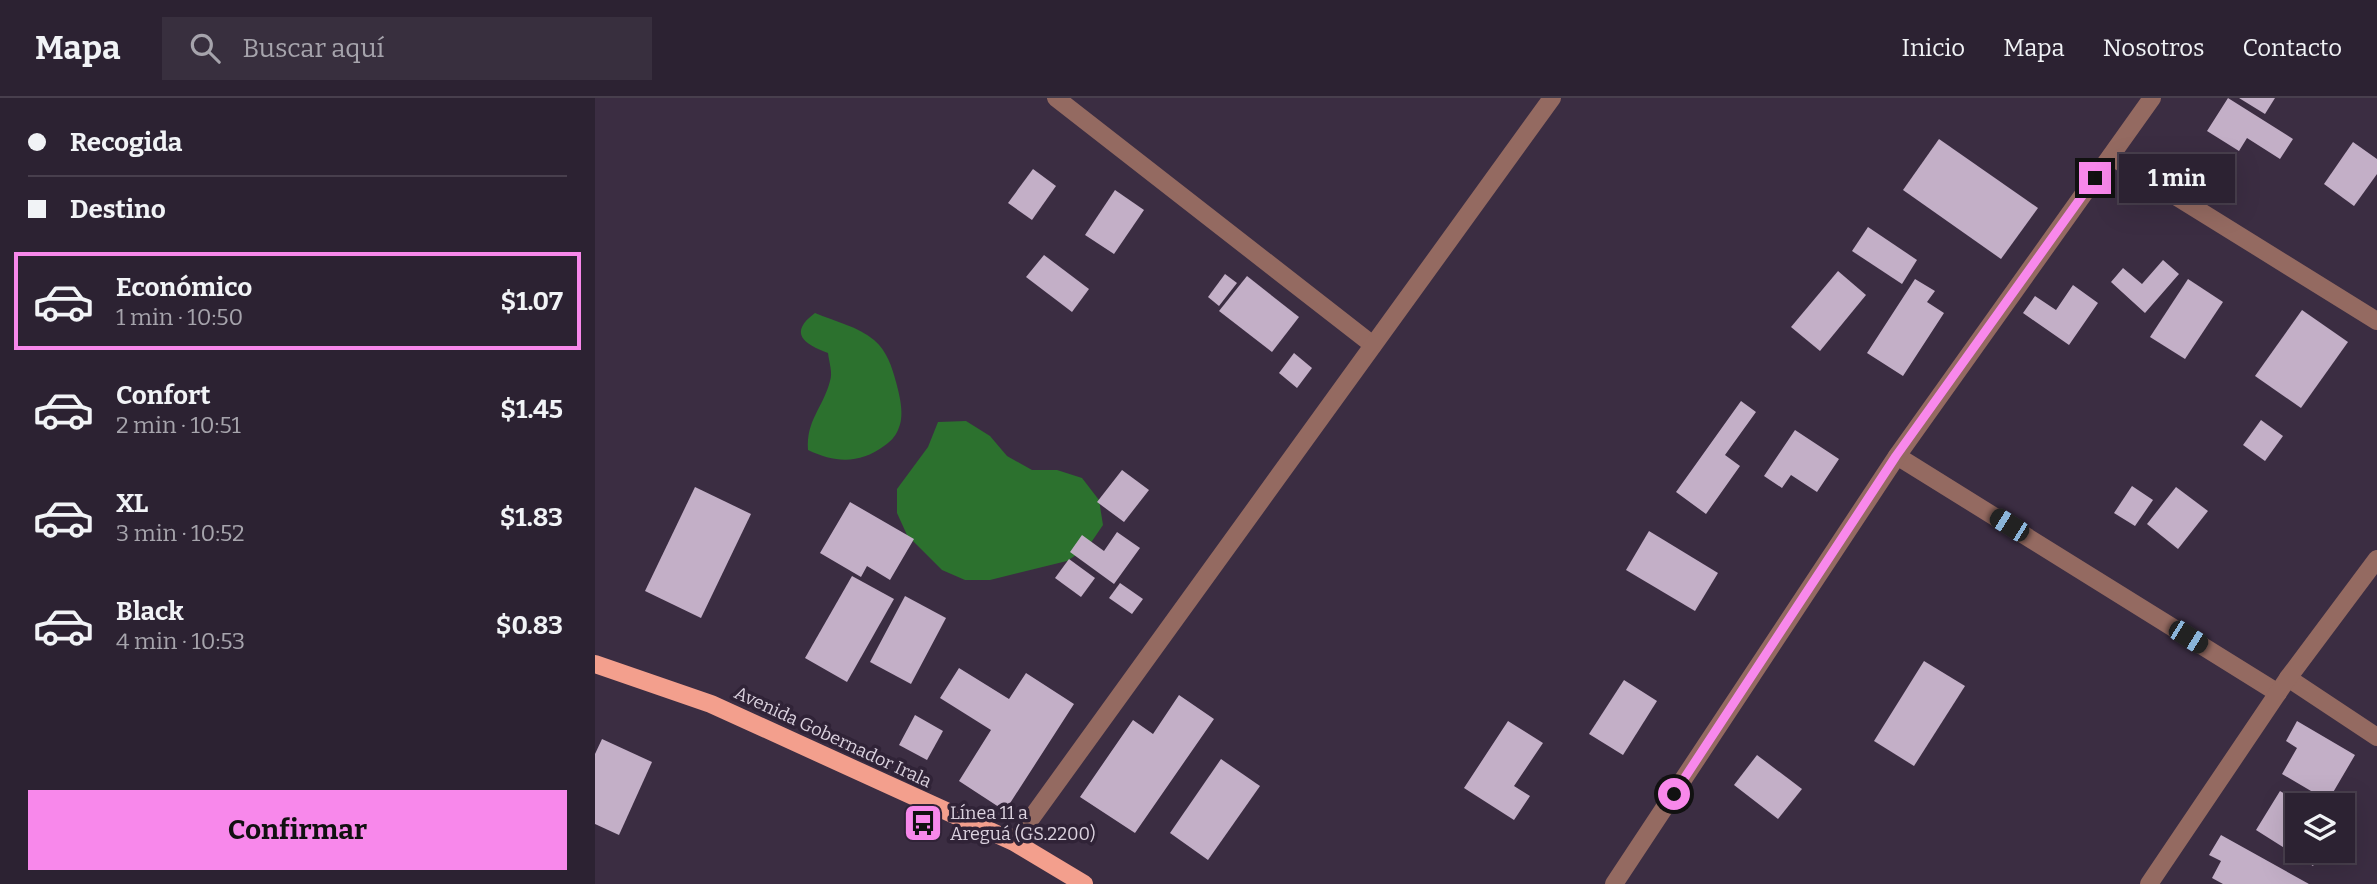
<!DOCTYPE html>
<html lang="es">
<head>
<meta charset="utf-8">
<style>
	body { margin:0; font-family:Bitter,serif; background:#382f3e; color:#f1f3f6; height:100vh; display:flex; flex-direction:column; font-size:26px; white-space:nowrap }
	* { box-sizing:border-box; margin:0 }
	p { font-size:23px; color:#a6a4ac }
	.icon { flex:none; width:38px; height:38px; fill:none; stroke:currentColor; stroke-width:2; stroke-linecap:round; stroke-linejoin:round }
	.map { position:relative; flex:1; overflow:hidden }
	.panel { display:flex; flex-direction:column; background:#2c2232; width:595px }
	.panel>* { flex:none }
	.hud { display:grid; align-content:center; height:154px; padding:0 28px; background:#2c2232 }
	.tools { position:absolute; left:1690px; top:695px; display:grid; gap:14px }
	.tools a { display:grid; place-items:center; width:70px; height:70px; border-radius:0px; background:#2c2232; box-shadow:0 7px 28px #0002,0 0 0 2px #483f4d; font-size:35px }
	.end { position:absolute; width:32px; height:32px; margin:-16px; border:9px solid #f888eb; background:#111; box-shadow:0 0 0 4px #111 }
	.from { border-radius:50% }
	.bubble { position:absolute; height:49px; border-radius:0px; background:#2c2232; box-shadow:0 7px 28px #0002,0 0 0 2px #483f4d; font-size:23px; font-weight:700; line-height:49px; text-align:center }
	.car { position:absolute; width:21px; height:42px; margin:-21px -10px; border-radius:9px; box-shadow:0 0 5px 2px #0007; background:linear-gradient(#222 24%,#8ab4d8 0 40%,#222 0 76%,#8ab4d8 0 86%,#222 0) }
	.hud b { display:flex; align-items:center; gap:24px; height:66px; font-size:26px }
	.hud b+b { border-top:2px solid #483f4d }
	.hud i { width:18px; height:18px; background:#f1f3f6 }
	ul { padding:0; list-style:none }
	li { display:flex; align-items:center; gap:21px; height:98px; margin:0 14px 10px; padding:0 14px; border:4px solid transparent; border-radius:0px }
	li div { flex:1 }
	li b { display:block; font-size:26px }
	li em { font-style:normal; font-weight:700 }
	li.on { border-color:#f888eb }
	li>.icon { width:63px; height:63px; stroke-width:1.5 }
	.cta { display:flex; gap:14px; margin-top:auto; padding:14px 28px }
	.cta a { flex:1; height:80px; border-radius:0px; background:#f888eb; color:#111; font-size:28px; font-weight:700; line-height:80px; text-align:center }
	header { display:flex; align-items:center; gap:42px; box-sizing:border-box; height:98px; padding:0 35px; background:#2c2232; border-bottom:2px solid #483f4d }
	header strong { font-size:33px }
	nav { display:flex; gap:38px; margin-inline-start:auto; font-size:24px }
	.search { width:490px; height:63px; background:#382f3e; display:flex; align-items:center; gap:18px; box-sizing:border-box; padding:0 24px; border-radius:0px; color:#a6a4ac; font-size:26px }
	main { display:flex; flex:1; min-height:0 }
	.map>svg:first-child { display:block }
	.forest { fill:#2c712e }
	.building { fill:#c3afc7 }
	.lines { fill:none; stroke-linecap:round; stroke-linejoin:round }
	.minor { stroke:#946a61; stroke-width:18 }
	.major { stroke:#f39f8d; stroke-width:18 }
	.route { stroke:#f888eb; stroke-width:9 }
	.labels { text-anchor:middle; stroke-width:7; stroke-linejoin:round; paint-order:stroke }
	.street-label { font-size:18px; fill:#dbd2df; stroke:#302337 }
	.poi-label { font-size:18px; fill:#dbd2df; stroke:#302337; text-anchor:start }
</style>
</head>
<body>
<header>
<strong>Mapa</strong>
<div class="search"><svg class="icon" aria-label="search" viewBox="0 0 24 24"><circle cx="10" cy="10" r="6"/><path d="M15 15l6 6"/></svg>Buscar aquí</div>
<nav><a>Inicio</a><a>Mapa</a><a>Nosotros</a><a>Contacto</a></nav>
</header>
<main>
<section class="panel">
<div class="hud">
<b><i class="from"></i>Recogida</b>
<b><i></i>Destino</b>
</div>
<ul>
<li class="on"><svg class="icon" aria-label="car" viewBox="0 0 24 24"><path d="M5 17H2v-5l4-1 3-4h7l3 4 3 1v5h-3M9 17h6M6 11h13"/><circle cx="7" cy="17" r="2"/><circle cx="17" cy="17" r="2"/></svg><div><b>Económico</b><p>1 min · 10:50</p></div><em>$1.07</em></li>
<li><svg class="icon" aria-label="car" viewBox="0 0 24 24"><path d="M5 17H2v-5l4-1 3-4h7l3 4 3 1v5h-3M9 17h6M6 11h13"/><circle cx="7" cy="17" r="2"/><circle cx="17" cy="17" r="2"/></svg><div><b>Confort</b><p>2 min · 10:51</p></div><em>$1.45</em></li>
<li><svg class="icon" aria-label="car" viewBox="0 0 24 24"><path d="M5 17H2v-5l4-1 3-4h7l3 4 3 1v5h-3M9 17h6M6 11h13"/><circle cx="7" cy="17" r="2"/><circle cx="17" cy="17" r="2"/></svg><div><b>XL</b><p>3 min · 10:52</p></div><em>$1.83</em></li>
<li><svg class="icon" aria-label="car" viewBox="0 0 24 24"><path d="M5 17H2v-5l4-1 3-4h7l3 4 3 1v5h-3M9 17h6M6 11h13"/><circle cx="7" cy="17" r="2"/><circle cx="17" cy="17" r="2"/></svg><div><b>Black</b><p>4 min · 10:53</p></div><em>$0.83</em></li>
</ul>
<div class="cta"><a>Confirmar</a></div>
</section>
<div class="map">
<svg width="1782" height="786" viewBox="0 0 1782 786">
	<rect width="100%" height="100%" fill="#3b2d42"/>
	<!-- forest -->
	<g class="forest">
		<path d="M220 215C239 223 264 229 279 242 292 253 297 269 301 284 305 299 310 318 303 332 300 339 295 344 289 348 265 366 240 365 213 352 211 322 228 310 235 283 238 275 234 264 233 255 209 246 193 235 220 215Z"/>
		<polygon points="371,323 395,338 412,358 437,372 462,372 487,380 504,402 508,427 493,449 472,463 395,482 370,482 347,472 312,437 302,415 302,391 333,349 343,324"/>
	</g>
	<!-- building -->
	<g class="building">
		<polygon points="1633,0 1698,41 1685,61 1652,40 1644,53 1612,33"/>
		<polygon points="1644,0 1680,0 1670,16"/>
		<polygon points="1344,41 1443,110 1406,161 1308,92"/>
		<polygon points="1758,44 1782,61 1782,76 1759,108 1729,86"/>
		<polygon points="438,71 461,88 437,122 413,105"/>
		<polygon points="520,92 549,112 519,156 490,137"/>
		<polygon points="1273,129 1322,162 1307,186 1257,153"/>
		<polygon points="449,157 494,191 477,214 431,179"/>
		<polygon points="1568,162 1584,176 1550,215 1516,184 1528,170 1547,186"/>
		<polygon points="1243,173 1271,197 1225,253 1196,229"/>
		<polygon points="630,176 642,185 624,208 613,199"/>
		<polygon points="652,178 704,219 677,254 624,213"/>
		<polygon points="1320,181 1340,193 1332,204 1349,215 1308,278 1272,255"/>
		<polygon points="1593,181 1628,204 1590,261 1555,239"/>
		<polygon points="1478,187 1503,205 1474,247 1428,215 1440,198 1461,212"/>
		<polygon points="1707,212 1753,244 1706,310 1660,278"/>
		<polygon points="699,255 717,270 702,290 684,275"/>
		<polygon points="1146,303 1161,314 1130,357 1145,368 1111,416 1081,394"/>
		<polygon points="1666,322 1688,338 1670,363 1648,347"/>
		<polygon points="1200,332 1244,361 1222,394 1196,377 1187,390 1169,378"/>
		<polygon points="527,372 554,392 529,424 502,404"/>
		<polygon points="1537,388 1558,402 1540,428 1519,415"/>
		<polygon points="100,389 156,416 106,520 50,493"/>
		<polygon points="1581,389 1613,413 1583,451 1552,426"/>
		<polygon points="255,404 319,441 295,482 272,468 266,479 225,455"/>
		<polygon points="1054,433 1123,475 1100,513 1031,472"/>
		<polygon points="522,434 545,450 519,486 475,454 487,437 509,453"/>
		<polygon points="474,461 500,480 486,499 460,480"/>
		<polygon points="257,478 299,501 252,584 210,560"/>
		<polygon points="525,485 548,501 537,516 514,500"/>
		<polygon points="310,498 351,520 316,586 275,564"/>
		<polygon points="1329,563 1370,588 1319,668 1279,643"/>
		<polygon points="364,570 414,601 431,575 479,606 410,713 364,683 396,632 345,600"/>
		<polygon points="1029,582 1062,603 1028,657 994,636"/>
		<polygon points="584,597 619,621 540,735 485,699 538,622 558,636"/>
		<polygon points="320,617 348,633 332,662 304,647"/>
		<polygon points="913,623 948,645 919,688 935,698 919,722 869,690"/>
		<polygon points="1702,623 1760,657 1733,703 1687,676 1702,650 1691,643"/>
		<polygon points="7,641 57,664 24,737 0,726 0,656"/>
		<polygon points="1162,657 1207,691 1183,721 1139,687"/>
		<polygon points="626,661 665,688 613,762 575,735"/>
		<polygon points="1685,693 1708,707 1703,707 1703,752 1728,752 1718,768 1661,732"/>
		<polygon points="1626,737 1714,786 1628,786 1617,780 1626,763 1614,757"/>
	</g>
	<g class="lines">
		<!-- minor -->
		<g class="minor">
			<polyline points="461,0 778,247"/>
			<polyline points="1516,58 1782,223"/>
			<polyline points="1302,358 1683,595"/>
			<polyline points="1693,580 1782,639"/>
			<polyline points="419,744 957,0"/>
			<polyline points="1019,786 1302,358 1557,0"/>
			<polyline points="1554,786 1693,580 1782,461"/>
		</g>
		<!-- major -->
		<polyline class="major" points="0,566 116,606 419,744 489,786"/>
	</g>
	<g class="lines">
		<!-- route -->
		<polyline class="route" points="1079,696 1301,358 1500,80"/>
	</g>
	<!-- icons -->
	<defs>
		<g id="bus-square" transform="scale(2.0125)"><rect x="-9" y="-9" width="18" height="18" rx="4" fill="#f888eb" stroke="#302337"/><path d="M-5-6H5V4H4V6H2V4H-2V6H-4V4H-5ZM-3.5-4V0h7V-4ZM-3.5 1.2v1.5H-2V1.2ZM2 1.2v1.5H3.5V1.2Z" fill="#111"/></g>
	</defs>
	<g fill-rule="evenodd">
		<use href="#bus-square" x="328" y="725"/>
	</g>
	<g class="labels">
		<!-- street labels -->
		<g class="street-label">
			<text transform="translate(238 639) rotate(25)" y="6">Avenida Gobernador Irala</text>
		</g>
		<!-- poi labels -->
		<g class="poi-label">
			<text x="355" y="721">Línea 11 a<tspan x="355" dy="21">Areguá (GS.2200)</tspan></text>
		</g>
	</g>
</svg>
<div class="tools">
<a><svg class="icon" aria-label="layers" viewBox="0 0 24 24"><path d="M12 4l9 5-9 5-9-5zM3 14l9 5 9-5"/></svg></a>
</div>
<i class="end from" style="left:1079px;top:696px"></i>
<i class="end" style="left:1500px;top:80px"></i>
<div class="bubble" style="left:1524px;top:56px;width:116px">1 min</div>
<i class="car" style="left:1414px;top:427px;rotate:302deg"></i>
<i class="car" style="left:1593px;top:539px;rotate:122deg"></i>
</div>
</main>
</body>
</html>
